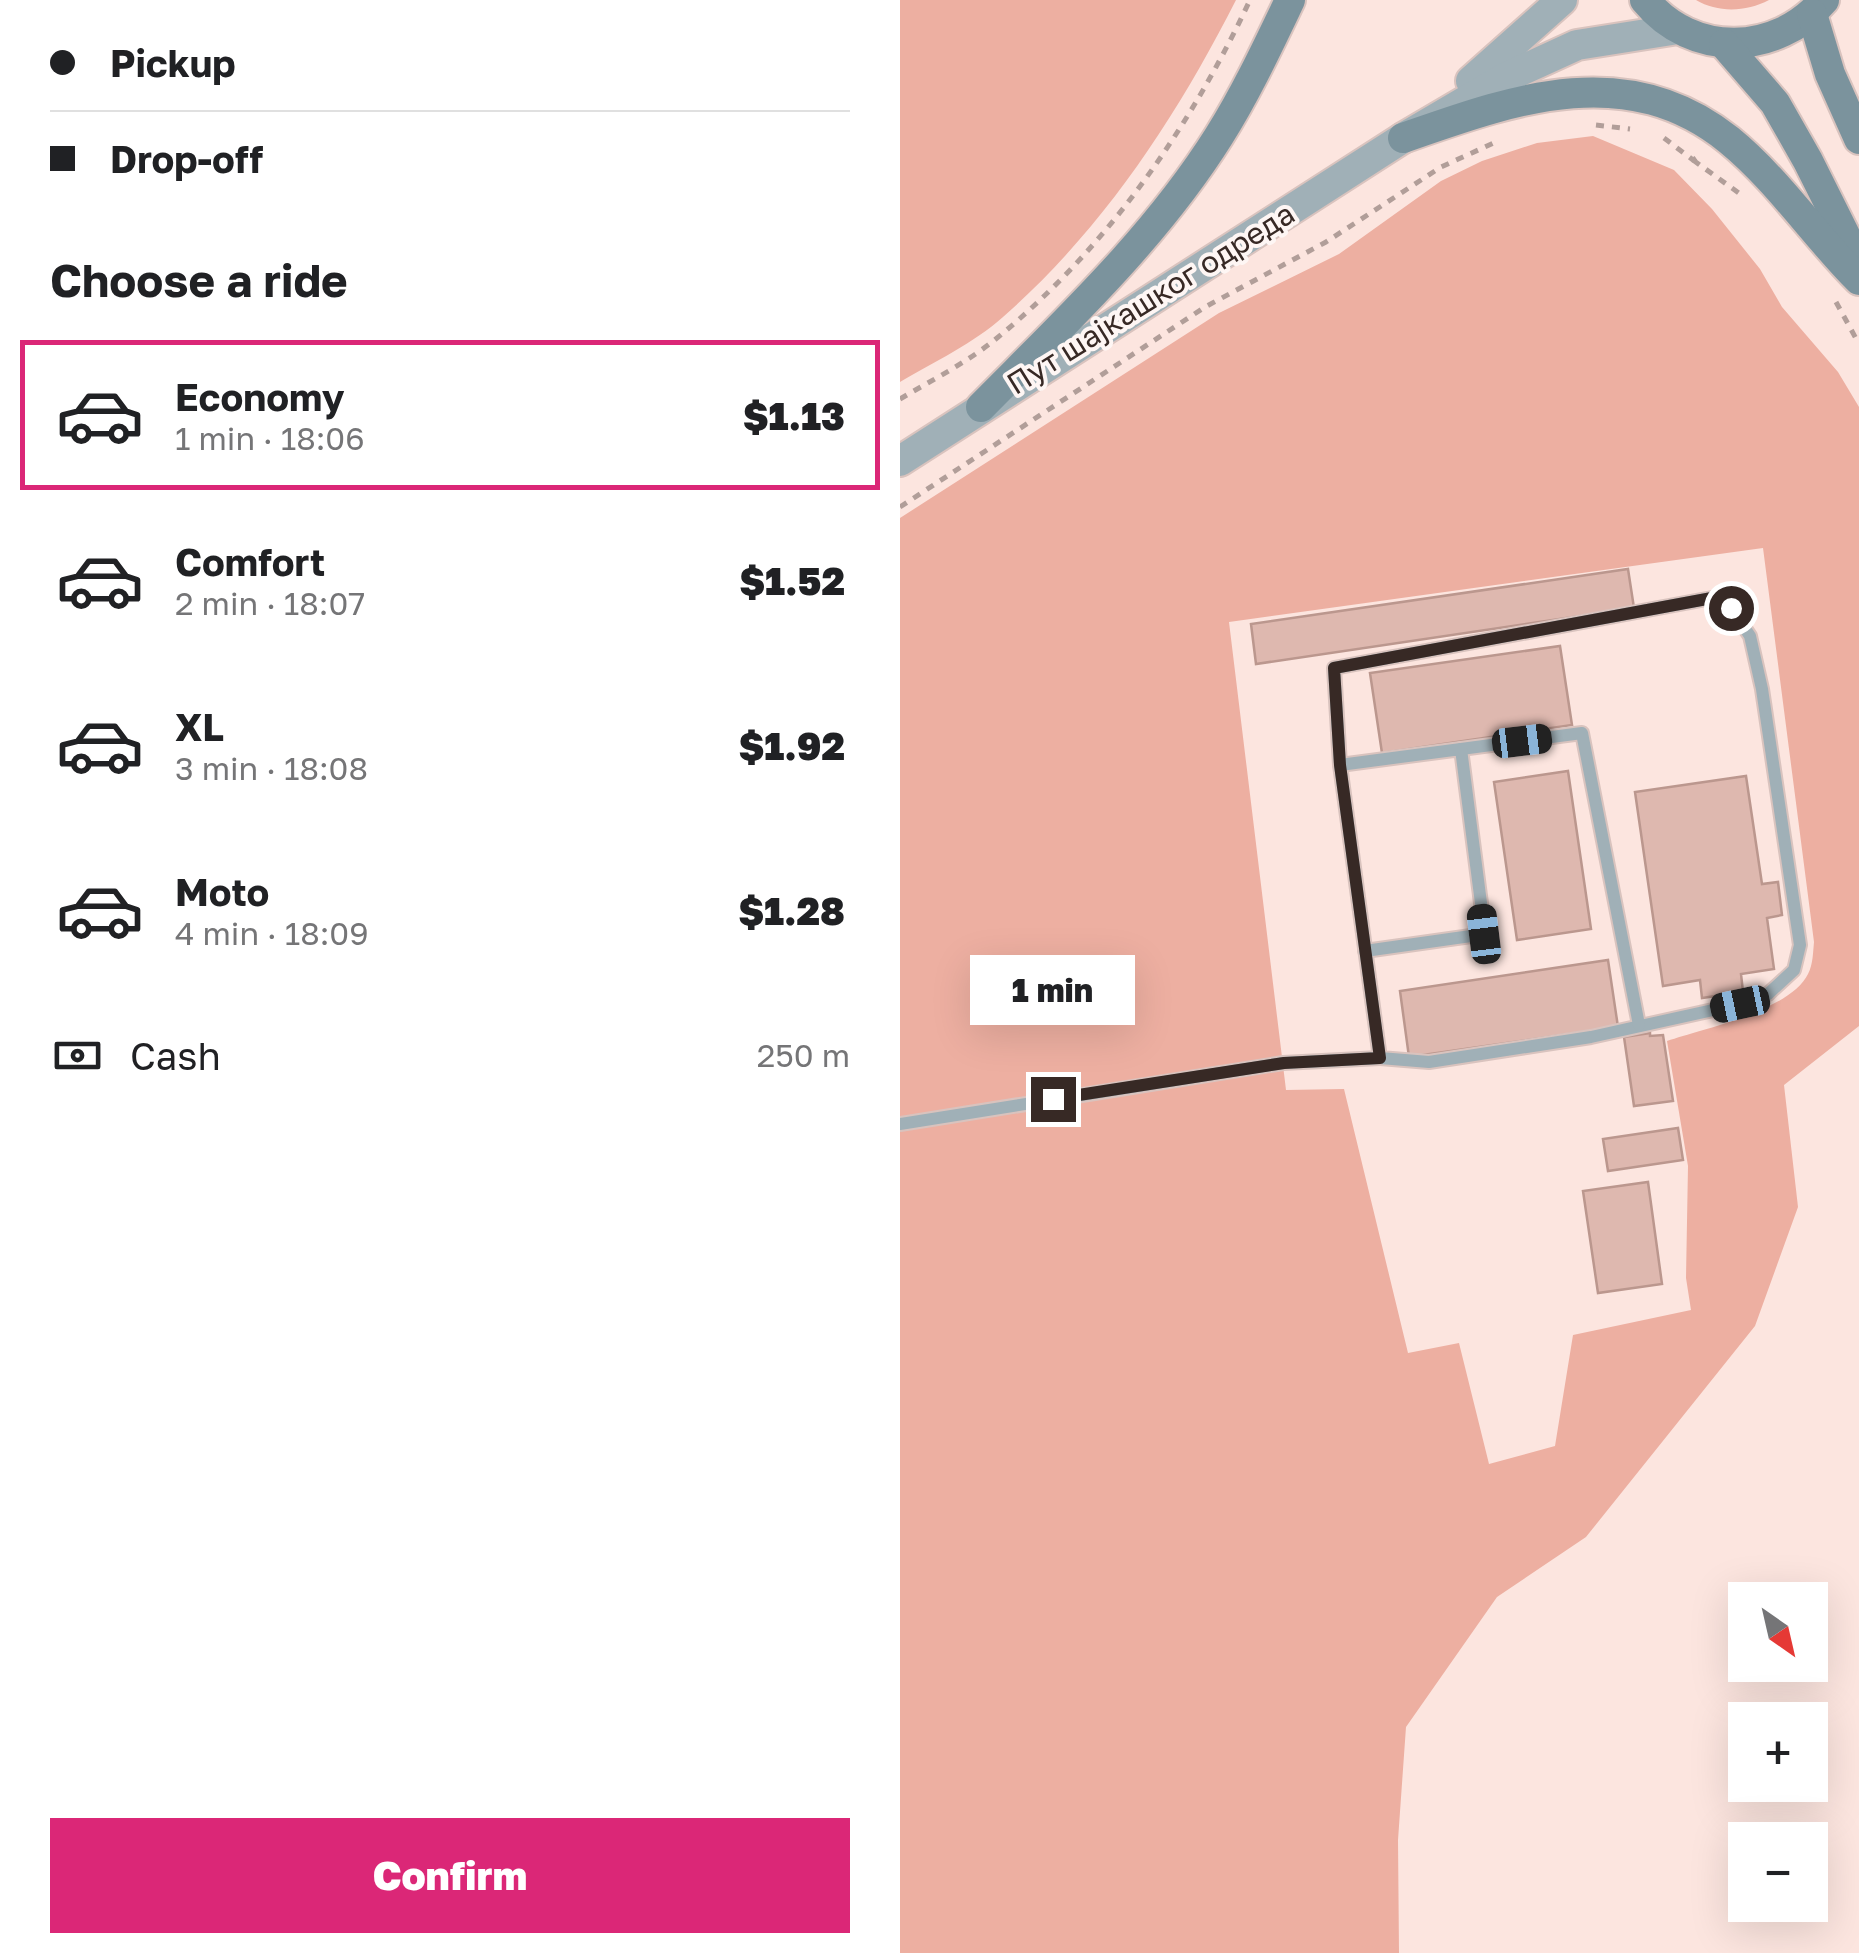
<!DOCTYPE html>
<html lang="en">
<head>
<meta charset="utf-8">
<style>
	body { margin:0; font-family:"Golos Text",sans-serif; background:#f6f6f6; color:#202124; height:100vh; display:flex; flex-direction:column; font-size:38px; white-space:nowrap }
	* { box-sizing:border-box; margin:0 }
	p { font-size:32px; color:#757577 }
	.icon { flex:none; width:55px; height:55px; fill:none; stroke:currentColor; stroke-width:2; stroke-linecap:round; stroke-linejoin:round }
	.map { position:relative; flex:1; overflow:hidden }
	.drawer { display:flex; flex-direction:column; background:#fff; width:900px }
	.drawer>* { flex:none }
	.guide { display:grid; align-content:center; height:220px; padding:0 50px; background:#fff }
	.needle { width:65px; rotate:146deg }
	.controls { position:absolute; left:828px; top:1582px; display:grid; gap:20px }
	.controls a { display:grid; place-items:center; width:100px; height:100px; border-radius:0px; background:#fff; box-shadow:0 10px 40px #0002; font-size:50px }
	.end { position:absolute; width:45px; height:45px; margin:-22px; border:12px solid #372925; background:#fff; box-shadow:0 0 0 5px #fff }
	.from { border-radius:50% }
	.bubble { position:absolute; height:70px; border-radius:0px; background:#fff; box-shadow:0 10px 40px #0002; font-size:32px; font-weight:800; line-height:70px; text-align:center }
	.car { position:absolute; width:30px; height:60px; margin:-30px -15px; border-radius:12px; box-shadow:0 0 8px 2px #0007; background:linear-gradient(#222 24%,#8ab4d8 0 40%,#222 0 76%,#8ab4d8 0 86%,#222 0) }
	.guide b { display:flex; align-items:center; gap:35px; height:95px; font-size:38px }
	.guide b+b { border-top:2px solid #e0e0e0 }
	.guide i { width:25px; height:25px; background:#202124 }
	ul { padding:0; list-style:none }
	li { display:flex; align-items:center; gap:30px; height:150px; margin:0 20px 15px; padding:0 30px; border:5px solid transparent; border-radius:0px }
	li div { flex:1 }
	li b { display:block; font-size:38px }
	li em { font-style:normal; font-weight:800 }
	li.on { border-color:#db2777 }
	li>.icon { width:90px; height:90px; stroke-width:1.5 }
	h2 { padding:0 50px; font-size:45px; line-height:120px }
	.pay { display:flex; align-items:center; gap:25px; height:110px; padding:0 50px; font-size:38px }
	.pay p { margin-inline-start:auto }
	.action { display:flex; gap:20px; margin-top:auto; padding:20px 50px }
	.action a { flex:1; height:115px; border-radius:0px; background:#db2777; color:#fff; font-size:40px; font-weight:800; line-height:115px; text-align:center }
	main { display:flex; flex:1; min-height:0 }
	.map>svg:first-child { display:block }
	.green { fill:#edafa1; fill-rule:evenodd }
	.building { fill:#deb8af; stroke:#bb978e; stroke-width:2.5 }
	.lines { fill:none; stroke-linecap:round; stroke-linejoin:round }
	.service-casing { stroke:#d9c3be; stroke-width:16 }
	.tertiary-casing { stroke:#d9c3be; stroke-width:34 }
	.secondary-casing { stroke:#d9c3be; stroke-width:34 }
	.path { stroke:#b19e99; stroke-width:5; stroke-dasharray:8 8; stroke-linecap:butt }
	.service { stroke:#a0b0b7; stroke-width:12 }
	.tertiary { stroke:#a0b0b7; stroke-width:30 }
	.secondary { stroke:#7b939d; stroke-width:30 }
	.route { stroke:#372925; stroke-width:12 }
	.labels { text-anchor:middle; stroke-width:8; stroke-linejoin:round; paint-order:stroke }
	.street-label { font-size:30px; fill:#372925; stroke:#fef6f4 }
</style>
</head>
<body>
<main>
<section class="drawer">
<div class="guide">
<b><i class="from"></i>Pickup</b>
<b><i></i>Drop-off</b>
</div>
<h2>Choose a ride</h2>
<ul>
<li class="on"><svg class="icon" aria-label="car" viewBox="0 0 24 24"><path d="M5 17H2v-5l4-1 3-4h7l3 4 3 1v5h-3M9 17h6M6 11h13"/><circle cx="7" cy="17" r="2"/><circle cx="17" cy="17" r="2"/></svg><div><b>Economy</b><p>1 min · 18:06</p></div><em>$1.13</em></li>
<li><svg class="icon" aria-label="car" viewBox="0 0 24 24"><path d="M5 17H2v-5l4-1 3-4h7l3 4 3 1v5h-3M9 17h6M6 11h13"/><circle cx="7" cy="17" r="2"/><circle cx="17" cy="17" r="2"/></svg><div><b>Comfort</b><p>2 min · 18:07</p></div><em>$1.52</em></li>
<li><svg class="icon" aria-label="car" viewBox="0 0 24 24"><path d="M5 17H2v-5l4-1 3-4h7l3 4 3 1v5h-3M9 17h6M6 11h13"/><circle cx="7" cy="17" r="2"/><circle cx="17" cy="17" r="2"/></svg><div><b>XL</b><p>3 min · 18:08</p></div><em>$1.92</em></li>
<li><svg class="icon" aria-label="car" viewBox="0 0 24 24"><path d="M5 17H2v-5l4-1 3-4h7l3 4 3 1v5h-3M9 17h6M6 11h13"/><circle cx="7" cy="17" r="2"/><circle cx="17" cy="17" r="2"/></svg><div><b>Moto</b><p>4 min · 18:09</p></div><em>$1.28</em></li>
</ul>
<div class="pay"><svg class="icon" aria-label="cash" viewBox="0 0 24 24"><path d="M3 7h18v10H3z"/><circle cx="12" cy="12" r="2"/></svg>Cash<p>250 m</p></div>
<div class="action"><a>Confirm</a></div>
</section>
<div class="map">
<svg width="959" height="1953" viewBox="0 0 959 1953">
	<rect width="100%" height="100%" fill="#fce5df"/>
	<!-- green -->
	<g class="green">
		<path d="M0 0H336C276 118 203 229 103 317 74 343 34 362 0 382Z"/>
		<path d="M796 0H869C846 12 818 13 796 0Z"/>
		<path d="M693 136 774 170 812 209 860 269 882 307 938 372 959 407V1026L884 1085 898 1207 855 1326 686 1537 597 1597 506 1727 498 1840 499 1953H0V518L319 313 439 254 541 181 582 161 637 143ZM863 548 914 942C913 952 913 965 908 974 891 1010 803 1029 767 1041L788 1166 786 1278 791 1310 673 1335 655 1446 589 1464 559 1343 508 1353 444 1089 386 1090 329 622Z"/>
	</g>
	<!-- building -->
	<g class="building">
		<polygon points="728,569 734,608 356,664 351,624"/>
		<polygon points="660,646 672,725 482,753 470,673"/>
		<polygon points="668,771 691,929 617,940 594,782"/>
		<polygon points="846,776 862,884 878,882 882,915 867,918 874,969 841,974 843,992 802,998 800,980 763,986 735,792"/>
		<polygon points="708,960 718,1027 509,1057 500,991"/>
		<polygon points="750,1033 750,1036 763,1035 773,1101 734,1106 724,1037"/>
		<polygon points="778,1128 783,1160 708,1171 703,1139"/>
		<polygon points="748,1182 762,1284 698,1293 683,1191"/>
	</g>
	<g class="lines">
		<!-- service casing -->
		<g class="service-casing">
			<g id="service">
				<polygon points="812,598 831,608 850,636 862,689 900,945 894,970 868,994 840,1004 691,1037 529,1062 480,1058 440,765 434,668"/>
				<polyline points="561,749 682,733 739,1025"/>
				<polyline points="440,765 561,749 585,934 465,951"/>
				<polyline points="0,1124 383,1063 480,1058"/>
			</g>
		</g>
		<!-- tertiary casing -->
		<g class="tertiary-casing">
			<g id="tertiary">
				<polyline points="571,81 662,0"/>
				<polyline points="0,461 503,138 605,78 677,45 778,29"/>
			</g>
		</g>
		<!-- secondary casing -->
		<g class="secondary-casing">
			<g id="secondary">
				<path d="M745 0C792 58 877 56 924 0"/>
				<polyline points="912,14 930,74 959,139"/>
				<polyline points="824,44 875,103 908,161 959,263"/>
				<path d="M503 138C612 100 726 57 829 140 878 180 914 235 959 280"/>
				<path d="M81 407C165 322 255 238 319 136 346 93 368 46 390 0"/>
			</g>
		</g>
		<!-- path -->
		<g class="path">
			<polyline points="696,125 730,129"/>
			<polyline points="764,138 793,160 799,156"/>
			<polyline points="793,160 843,196"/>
			<polyline points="936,302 959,344"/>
			<path d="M0 399C32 380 68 362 97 338 207 248 290 128 350 0"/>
			<polyline points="0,507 305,307 426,242 541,167 598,141"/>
		</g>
		<!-- service -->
		<use href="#service" class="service"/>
		<!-- tertiary -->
		<use href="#tertiary" class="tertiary"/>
		<!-- secondary -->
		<use href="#secondary" class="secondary"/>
	</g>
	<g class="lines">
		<!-- route -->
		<polyline class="route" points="153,1099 384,1063 480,1058 440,765 434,668 812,598 831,608"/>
	</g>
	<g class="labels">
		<!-- street labels -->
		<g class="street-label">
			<text transform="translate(251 299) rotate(-32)" y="10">Пут шајкашког одреда</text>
		</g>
	</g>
</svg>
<div class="controls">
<a><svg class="needle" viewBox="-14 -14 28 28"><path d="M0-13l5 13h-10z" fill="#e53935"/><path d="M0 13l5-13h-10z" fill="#757577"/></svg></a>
<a>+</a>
<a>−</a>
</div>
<i class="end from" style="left:831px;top:608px"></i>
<i class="end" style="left:153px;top:1099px"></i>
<div class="bubble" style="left:70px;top:955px;width:165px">1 min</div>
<i class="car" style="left:622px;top:741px;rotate:83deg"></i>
<i class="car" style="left:584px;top:934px;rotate:353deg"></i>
<i class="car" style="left:840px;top:1004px;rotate:258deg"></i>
</div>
</main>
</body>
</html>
